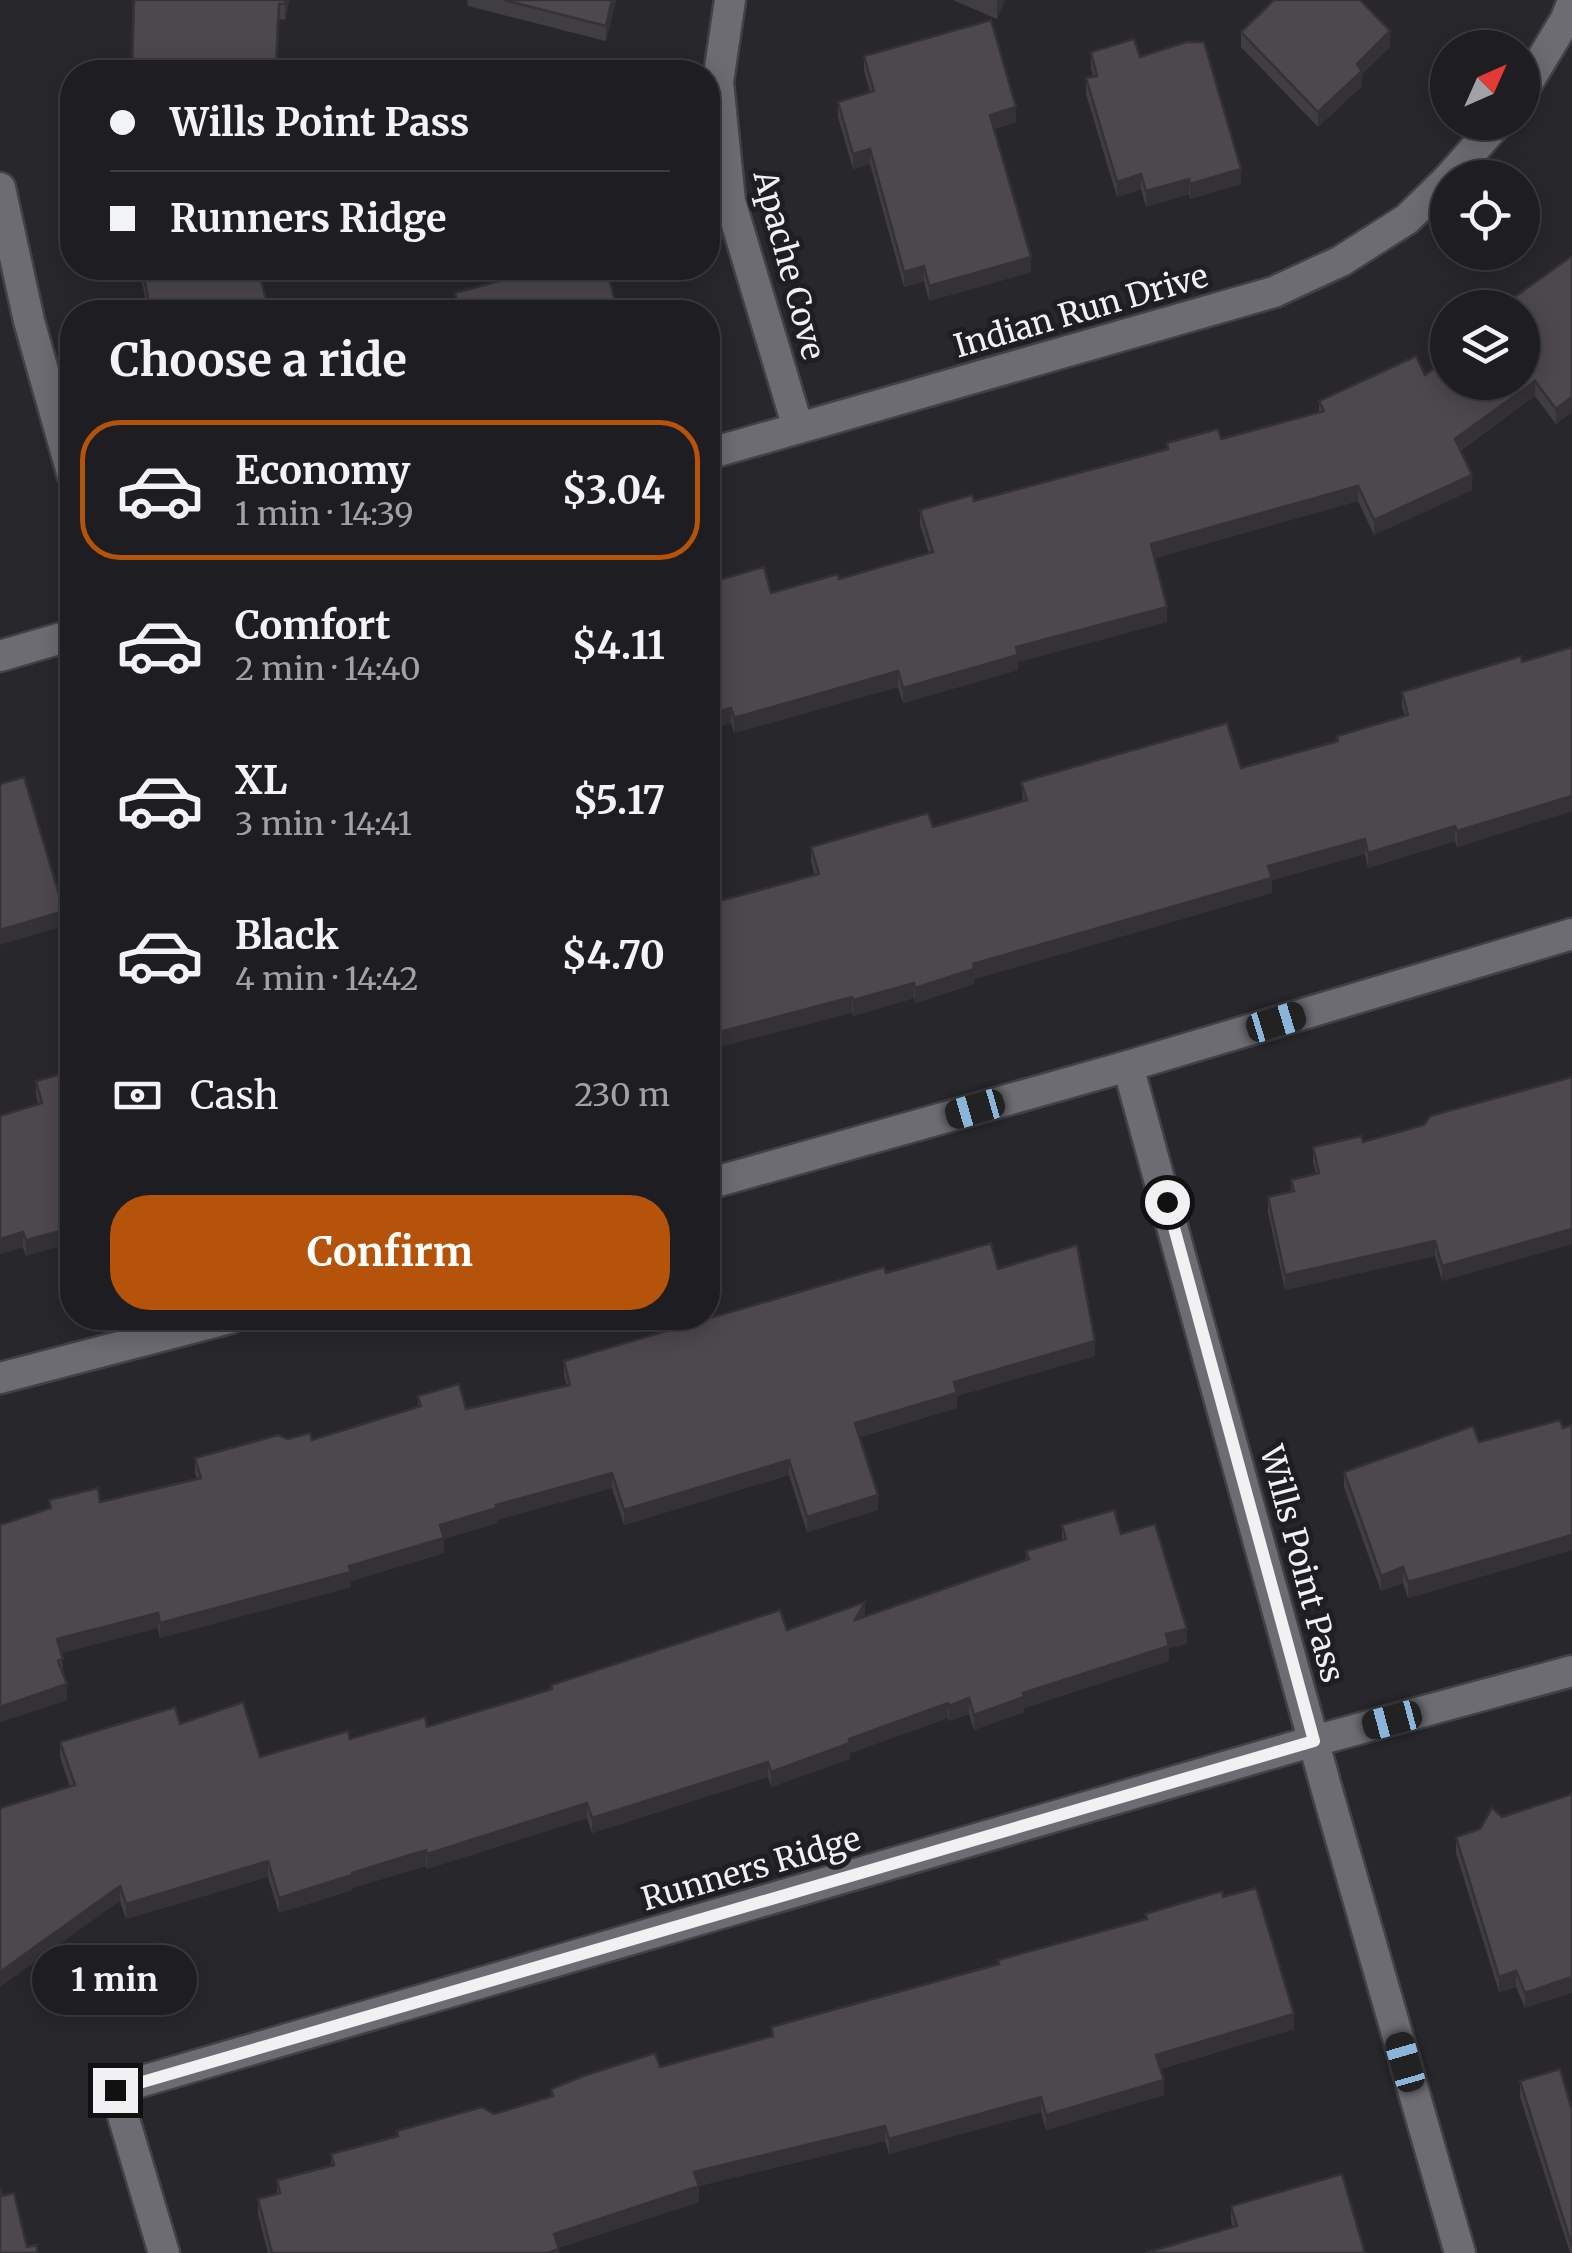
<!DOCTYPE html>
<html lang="en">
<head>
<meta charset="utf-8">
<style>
	body { margin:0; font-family:Merriweather,serif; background:#26262a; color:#f1f3f6; height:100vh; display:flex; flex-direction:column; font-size:38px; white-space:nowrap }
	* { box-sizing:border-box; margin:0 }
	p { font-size:32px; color:#a1a2a5 }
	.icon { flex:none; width:55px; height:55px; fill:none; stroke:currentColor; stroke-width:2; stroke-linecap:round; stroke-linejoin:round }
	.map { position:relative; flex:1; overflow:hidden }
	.details { position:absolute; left:60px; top:300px; width:660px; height:1030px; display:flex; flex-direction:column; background:#1e1d21; border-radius:40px; box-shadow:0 5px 25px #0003,0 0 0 2px #3c3b3f }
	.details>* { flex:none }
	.banner { position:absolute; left:60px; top:60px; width:660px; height:220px; border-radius:40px; box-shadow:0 5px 25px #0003,0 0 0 2px #3c3b3f; display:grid; align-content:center; height:220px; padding:0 50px; background:#1e1d21 }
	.needle { width:65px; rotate:45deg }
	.fabs { position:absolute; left:1430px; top:30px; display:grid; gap:20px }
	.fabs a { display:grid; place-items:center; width:110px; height:110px; border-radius:50%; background:#1e1d21; box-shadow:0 5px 25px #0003,0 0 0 2px #3c3b3f; font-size:50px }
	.end { position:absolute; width:45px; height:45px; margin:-22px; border:12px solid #f1f1f4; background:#111; box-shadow:0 0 0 5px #111 }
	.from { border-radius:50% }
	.bubble { position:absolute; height:70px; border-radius:35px; background:#1e1d21; box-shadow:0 5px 25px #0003,0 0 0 2px #3c3b3f; font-size:32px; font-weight:700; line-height:70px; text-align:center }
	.car { position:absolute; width:30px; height:60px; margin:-30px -15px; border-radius:12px; box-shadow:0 0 8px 2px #0007; background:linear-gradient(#222 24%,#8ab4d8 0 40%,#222 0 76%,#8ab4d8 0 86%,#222 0) }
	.banner b { display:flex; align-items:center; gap:35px; height:95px; font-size:38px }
	.banner b+b { border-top:2px solid #3c3b3f }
	.banner i { width:25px; height:25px; background:#f1f3f6 }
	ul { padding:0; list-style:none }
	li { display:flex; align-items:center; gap:30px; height:140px; margin:0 20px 15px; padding:0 30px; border:5px solid transparent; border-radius:40px }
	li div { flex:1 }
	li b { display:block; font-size:38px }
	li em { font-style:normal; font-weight:700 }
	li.on { border-color:#b45309 }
	li>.icon { width:90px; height:90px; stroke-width:1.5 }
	h2 { padding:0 50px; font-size:45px; line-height:120px }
	.pay { display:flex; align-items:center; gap:25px; height:110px; padding:0 50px; font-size:38px }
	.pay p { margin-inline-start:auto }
	.primary-button { display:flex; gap:20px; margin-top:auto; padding:20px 50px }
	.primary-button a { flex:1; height:115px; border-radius:40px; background:#b45309; color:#fff; font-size:40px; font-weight:700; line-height:115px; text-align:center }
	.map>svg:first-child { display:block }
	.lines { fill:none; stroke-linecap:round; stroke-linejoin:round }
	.minor-casing { stroke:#424246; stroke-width:35 }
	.minor { stroke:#6d6c72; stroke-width:30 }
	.wall { fill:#413e42 }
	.shaded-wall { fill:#353236 }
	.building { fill:#4c484d; stroke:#353236; stroke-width:2.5 }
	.route { stroke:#f1f1f4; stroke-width:12 }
	.labels { text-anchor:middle; stroke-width:10; stroke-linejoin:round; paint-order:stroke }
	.street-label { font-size:32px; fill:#f1f1f4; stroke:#1f1e23 }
</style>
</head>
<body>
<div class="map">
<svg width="1572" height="2253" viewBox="0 0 1572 2253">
	<rect width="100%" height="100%" fill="#28272c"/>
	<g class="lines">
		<!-- minor casing -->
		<g class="minor-casing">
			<g id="minor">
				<polyline points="730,0 718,82 730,201 798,428"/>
				<polyline points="1522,92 1566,19 1572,3"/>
				<polyline points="1449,178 1498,122"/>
				<polyline points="0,188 29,321 72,473"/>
				<polyline points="708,454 1274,292 1341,261 1407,219 1448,179"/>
				<polyline points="0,656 72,635"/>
				<polyline points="1128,1066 1328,1794 1460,2253"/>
				<polyline points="708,1184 1128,1066 1572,934"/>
				<polyline points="0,1378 230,1318"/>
				<polyline points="164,2253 115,2089 1314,1741 1572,1671"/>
			</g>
		</g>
		<!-- minor -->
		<use href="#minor" class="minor"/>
	</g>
	<!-- wall -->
	<g class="wall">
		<polygon points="134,0 289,0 285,20 279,19 277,72 132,72"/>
		<polygon points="467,0 616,0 606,41 468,6"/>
		<polygon points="953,0 1005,0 997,19"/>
		<polygon points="1241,32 1390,47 1362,74 1362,86 1318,127 1241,47"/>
		<polygon points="1091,52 1140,57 1241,184 1190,199 1189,194 1146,207 1141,189 1117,197 1086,94 1086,78 1093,77 1091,68"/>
		<polygon points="864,56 1016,122 995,129 1031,272 929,301 924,281 904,287 870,164 853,169 838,117 838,102 870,92 864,71"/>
		<polygon points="1572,256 1572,412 1556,424 1535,396 1460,451 1472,490 1374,535 1358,501 1155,558 1167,622 1018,662 1018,670 903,703 898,687 734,733 731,723 708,730 771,593 839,579 929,553 920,525 920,510 974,501 1167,449 1167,443 1221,439 1319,412 1319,401 1425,375 1522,308 1509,308 1509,301"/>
		<polygon points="139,268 258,268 269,312 148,312"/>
		<polygon points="499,268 606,268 618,312 456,312 455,293 500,280"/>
		<polygon points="1572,647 1572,811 1457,847 1455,841 1368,868 1365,854 1272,880 1272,893 974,979 974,984 915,1003 914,998 853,1016 811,862 811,847 933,827 1023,802 1021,782 1241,768 1337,741 1337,736 1405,716 1402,707 1402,692 1522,662"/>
		<polygon points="72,1071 26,1256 23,1247 0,1254 0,1116 38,1104 36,1096 36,1081"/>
		<polygon points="1572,1077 1572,1244 1442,1281 1435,1256 1285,1290 1268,1212 1268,1197 1291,1192 1291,1180 1316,1174 1313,1162 1313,1147 1363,1142 1424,1125"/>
		<polygon points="998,1269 1095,1356 957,1396 957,1408 860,1437 878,1510 807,1532 789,1475 624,1525 612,1488 497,1520 497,1523 444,1539 444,1553 351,1581 351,1587 160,1638 158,1628 61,1653 67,1700 0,1722 0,1525 49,1509 49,1500 100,1502 197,1479 195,1473 195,1458 288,1439 312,1440 418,1407 418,1396 466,1409 567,1386 564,1376 564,1361 886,1273"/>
		<polygon points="1572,1425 1572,1550 1408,1598 1403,1583 1381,1591 1344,1487 1344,1472 1479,1442"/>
		<polygon points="1062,1525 1121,1534 1187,1644 1169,1648 1169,1661 1024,1708 1024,1712 974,1730 969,1714 949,1721 948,1718 850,1753 850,1759 771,1787 768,1777 592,1833 587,1818 427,1869 426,1866 352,1888 352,1890 279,1913 268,1877 126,1919 120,1901 70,1787 60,1757 60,1742 180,1724 260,1757 350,1739 427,1727 551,1689 551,1685 787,1630 865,1616 1026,1560 1026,1551 1062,1540"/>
		<polygon points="1572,1794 1525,2008 1516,1987 1499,1992 1456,1853 1456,1837 1480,1829 1502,1817"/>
		<polygon points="1223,1897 1294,2029 1161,2069 1164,2095 1046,2130 1041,2112 889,2154 885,2141 699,2186 699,2202 558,2248 559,2253 268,2253 258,2214 258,2199 277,2194 277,2180 331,2166 331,2154 397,2137 397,2131 494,2114 551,2096 551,2089 660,2067 771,2037 771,2027 998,1965 998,1960 1145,1919 1145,1914"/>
		<polygon points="1520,2081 1572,2110 1572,2253 1570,2253 1520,2097"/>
		<polygon points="1231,2206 1365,2253 1233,2228 1231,2221"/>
	</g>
	<!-- shaded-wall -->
	<g class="shaded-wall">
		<polygon points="286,0 289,0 285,20 285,4"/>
		<polygon points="612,0 616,0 606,41 606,26"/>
		<polygon points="998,0 1005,0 997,19 997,4"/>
		<polygon points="1390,31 1390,47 1362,74 1362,86 1318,127 1318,112 1357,64"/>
		<polygon points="1016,107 1016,122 990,130 990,115"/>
		<polygon points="870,149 870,164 853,169 853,154"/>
		<polygon points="1241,169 1241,184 1190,199 1190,184"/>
		<polygon points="1141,174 1141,189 1117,197 1117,182"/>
		<polygon points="1189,179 1189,194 1146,207 1146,191"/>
		<polygon points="1031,257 1031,272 929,301 929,286"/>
		<polygon points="924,266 924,281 904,287 904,272"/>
		<polygon points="1535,381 1535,396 1455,454 1455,439"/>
		<polygon points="1572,397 1572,412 1556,424 1556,409"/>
		<polygon points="1472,475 1472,490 1374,535 1374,520"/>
		<polygon points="1358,486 1358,501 1151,559 1151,544"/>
		<polygon points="1167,607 1167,622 1018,662 1018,670 903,703 903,688 1016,647"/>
		<polygon points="898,671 898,687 734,733 734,718"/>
		<polygon points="731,708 731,723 708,730 708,714"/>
		<polygon points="1572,796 1572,811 1457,847 1457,831"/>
		<polygon points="1455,826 1455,841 1368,868 1368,853"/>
		<polygon points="1365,839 1365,854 1272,880 1272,893 974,979 974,984 915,1003 915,988 973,964 1268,866"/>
		<polygon points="64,911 64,926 0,945 0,930"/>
		<polygon points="914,983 914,998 853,1016 853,1000"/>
		<polygon points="852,997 852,1013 708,1050 708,1035"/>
		<polygon points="72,1228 72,1243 26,1256 26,1240"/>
		<polygon points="1572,1229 1572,1244 1442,1281 1442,1266"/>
		<polygon points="23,1232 23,1247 0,1254 0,1239"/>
		<polygon points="1435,1241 1435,1256 1285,1290 1285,1275"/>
		<polygon points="1095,1341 1095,1356 957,1396 957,1408 855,1438 855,1423 954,1382"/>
		<polygon points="789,1460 789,1475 624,1525 624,1510"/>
		<polygon points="612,1473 612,1488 497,1520 497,1523 444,1539 444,1553 351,1581 351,1587 160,1638 160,1623 349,1566 440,1525 496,1505"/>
		<polygon points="878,1495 878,1510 807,1532 807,1517"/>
		<polygon points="1572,1535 1572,1550 1408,1598 1408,1582"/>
		<polygon points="1403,1567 1403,1583 1381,1591 1381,1576"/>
		<polygon points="865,1602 865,1617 855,1620"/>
		<polygon points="158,1613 158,1628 57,1654 57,1639"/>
		<polygon points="1187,1629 1187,1644 1169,1648 1169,1661 1024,1708 1024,1712 974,1730 974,1715 1166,1634"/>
		<polygon points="67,1684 67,1700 0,1722 0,1707"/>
		<polygon points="969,1698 969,1714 949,1721 949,1706"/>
		<polygon points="948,1703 948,1718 850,1753 850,1759 771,1787 771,1772 849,1739"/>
		<polygon points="768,1762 768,1777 592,1833 592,1818"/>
		<polygon points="587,1803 587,1818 427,1869 427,1854"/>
		<polygon points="426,1850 426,1866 352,1888 352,1890 279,1913 279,1898 352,1873"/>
		<polygon points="268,1861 268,1877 126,1919 126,1904"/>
		<polygon points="120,1886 120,1901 0,1987 0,1972"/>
		<polygon points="1516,1971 1516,1987 1499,1992 1499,1977"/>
		<polygon points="1572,1977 1572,1993 1525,2008 1525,1993"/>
		<polygon points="1294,2014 1294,2029 1156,2070 1156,2055"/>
		<polygon points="1164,2080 1164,2095 1046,2130 1046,2115"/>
		<polygon points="1041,2097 1041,2112 889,2154 889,2139"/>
		<polygon points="885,2126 885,2141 694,2187 694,2172"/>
		<polygon points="699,2186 699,2202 554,2249 554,2234"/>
	</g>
	<!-- building -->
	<g class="building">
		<polygon points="134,0 286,0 285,4 279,4 276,65 262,64 261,72 132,72"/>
		<polygon points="504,0 612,0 606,26"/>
		<polygon points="1274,0 1360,0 1390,31 1357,64 1362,71 1318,112 1241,32"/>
		<polygon points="991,20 1016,107 990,115 1031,257 929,286 924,266 904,272 870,149 853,154 838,102 874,91 864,56"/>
		<polygon points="1134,39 1140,57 1186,42 1204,42 1241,169 1190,184 1189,179 1146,191 1141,174 1117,182 1086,78 1097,76 1091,52"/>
		<polygon points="1572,256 1572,397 1556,409 1535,381 1455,439 1472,475 1374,520 1358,486 1151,544 1167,607 1016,647 1018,655 903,688 898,671 734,718 731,708 708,714 708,583 764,567 771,593 838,574 839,579 933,552 920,510 972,495 974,501 1168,449 1167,443 1218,429 1221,439 1324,411 1319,401 1416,356 1425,375 1448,359 1448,382 1522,382 1522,308 1514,308 1509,301"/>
		<polygon points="142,268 258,268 269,312 151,312"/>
		<polygon points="500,268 606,268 618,312 460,312 455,293 502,280"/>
		<polygon points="1572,647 1572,796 1457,831 1455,826 1368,853 1365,839 1268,866 1272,878 973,964 974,969 915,988 914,983 853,1000 852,997 708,1035 708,904 819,874 811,847 928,813 933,827 1027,800 1021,782 1227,723 1241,768 1338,741 1337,736 1408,715 1402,692 1521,656 1522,662"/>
		<polygon points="24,777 64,911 0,930 0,784"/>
		<polygon points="72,1071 72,1228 26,1240 23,1232 0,1239 0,1116 42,1103 36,1081"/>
		<polygon points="1572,1077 1572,1229 1442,1266 1435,1241 1285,1275 1268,1197 1294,1191 1291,1180 1319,1173 1313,1147 1361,1136 1363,1142 1424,1125 1430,1116"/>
		<polygon points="991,1243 998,1269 1077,1245 1095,1341 954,1382 957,1393 855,1423 878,1495 807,1517 789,1460 624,1510 612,1473 496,1505 497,1508 440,1525 444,1538 349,1566 351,1572 160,1623 158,1613 57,1639 63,1659 58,1661 67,1684 0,1707 0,1525 51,1508 49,1500 98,1488 100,1502 201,1478 195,1458 278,1435 288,1439 310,1433 312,1440 421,1406 418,1396 459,1384 466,1409 570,1385 564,1361 884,1267 886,1273"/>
		<polygon points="1560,1420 1563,1428 1572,1425 1572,1535 1408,1582 1403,1567 1381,1576 1344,1472 1473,1426 1479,1442"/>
		<polygon points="1114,1510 1121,1534 1155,1524 1187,1629 1166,1634 1169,1646 1023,1693 1024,1697 974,1715 969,1698 949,1706 948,1703 849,1739 850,1743 771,1772 768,1762 592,1818 587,1803 427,1854 426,1850 352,1873 352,1875 279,1898 268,1861 126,1904 120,1886 0,1972 0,1808 75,1785 60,1742 175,1707 180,1724 243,1702 260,1757 348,1731 350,1739 425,1717 427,1727 552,1689 551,1685 780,1610 787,1630 865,1602 855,1620 1029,1559 1026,1551 1066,1539 1062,1525"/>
		<polygon points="1572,1794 1572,1977 1525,1993 1516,1971 1499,1977 1456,1837 1480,1829 1492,1808 1502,1817"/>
		<polygon points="1256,1888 1294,2014 1156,2055 1164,2080 1046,2115 1041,2097 889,2139 885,2126 694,2172 699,2186 554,2234 559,2249 549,2253 272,2253 258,2199 280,2193 277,2180 334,2165 331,2154 398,2136 397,2131 482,2107 494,2114 553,2096 551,2089 583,2076 655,2053 660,2067 773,2036 771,2027 999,1964 998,1960 1147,1919 1145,1914 1222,1891 1223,1897"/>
		<polygon points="1560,2069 1572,2110 1572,2246 1520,2081"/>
		<polygon points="1342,2174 1365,2253 1145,2253 1237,2226 1231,2206"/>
		<polygon points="0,2188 2,2196 14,2193 27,2247 36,2245 38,2253 0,2253"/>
	</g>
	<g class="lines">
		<!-- route -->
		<polyline class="route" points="115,2090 1314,1741 1167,1202"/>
	</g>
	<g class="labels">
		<!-- street labels -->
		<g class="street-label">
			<text transform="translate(789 265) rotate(75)" y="11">Apache Cove</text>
			<text transform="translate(1081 311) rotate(-16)" y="11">Indian Run Drive</text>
			<text transform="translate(1302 1564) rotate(75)" y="11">Wills Point Pass</text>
			<text transform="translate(751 1869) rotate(-16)" y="11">Runners Ridge</text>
		</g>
	</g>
</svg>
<div class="fabs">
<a><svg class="needle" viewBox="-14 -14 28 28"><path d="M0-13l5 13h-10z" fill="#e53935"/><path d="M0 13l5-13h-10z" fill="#a1a2a5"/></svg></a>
<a><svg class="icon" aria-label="locate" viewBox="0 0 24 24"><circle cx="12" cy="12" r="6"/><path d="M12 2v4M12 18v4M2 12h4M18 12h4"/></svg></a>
<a><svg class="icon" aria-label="layers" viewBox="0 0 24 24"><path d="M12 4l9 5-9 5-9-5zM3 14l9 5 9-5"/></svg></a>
</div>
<i class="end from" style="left:1167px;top:1202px"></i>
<i class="end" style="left:115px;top:2090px"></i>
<div class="bubble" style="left:32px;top:1945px;width:165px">1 min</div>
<i class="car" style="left:1276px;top:1022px;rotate:73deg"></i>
<i class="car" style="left:975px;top:1109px;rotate:254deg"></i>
<i class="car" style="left:1392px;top:1720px;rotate:255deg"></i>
<i class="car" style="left:1405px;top:2062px;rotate:344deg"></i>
<div class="banner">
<b><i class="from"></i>Wills Point Pass</b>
<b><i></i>Runners Ridge</b>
</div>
<section class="details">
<h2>Choose a ride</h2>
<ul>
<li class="on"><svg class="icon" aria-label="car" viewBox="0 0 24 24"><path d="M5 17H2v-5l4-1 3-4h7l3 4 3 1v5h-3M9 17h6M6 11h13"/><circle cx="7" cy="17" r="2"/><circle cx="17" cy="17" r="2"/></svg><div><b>Economy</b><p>1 min · 14:39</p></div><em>$3.04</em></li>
<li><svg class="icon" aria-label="car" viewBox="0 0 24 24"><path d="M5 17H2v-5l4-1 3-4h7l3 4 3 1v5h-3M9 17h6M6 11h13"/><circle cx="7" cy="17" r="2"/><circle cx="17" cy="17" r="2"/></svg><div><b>Comfort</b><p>2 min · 14:40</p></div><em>$4.11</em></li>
<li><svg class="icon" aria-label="car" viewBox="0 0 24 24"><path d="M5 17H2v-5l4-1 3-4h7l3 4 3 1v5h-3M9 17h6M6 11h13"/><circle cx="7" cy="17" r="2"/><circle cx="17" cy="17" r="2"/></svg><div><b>XL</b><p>3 min · 14:41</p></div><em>$5.17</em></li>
<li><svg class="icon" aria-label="car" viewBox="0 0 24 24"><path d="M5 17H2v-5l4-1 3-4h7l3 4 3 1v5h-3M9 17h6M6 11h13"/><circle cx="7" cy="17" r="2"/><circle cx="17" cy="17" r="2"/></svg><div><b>Black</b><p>4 min · 14:42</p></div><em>$4.70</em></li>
</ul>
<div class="pay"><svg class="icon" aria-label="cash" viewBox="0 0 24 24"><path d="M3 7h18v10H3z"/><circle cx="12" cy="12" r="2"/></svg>Cash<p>230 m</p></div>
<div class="primary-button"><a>Confirm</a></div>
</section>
</div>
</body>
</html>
